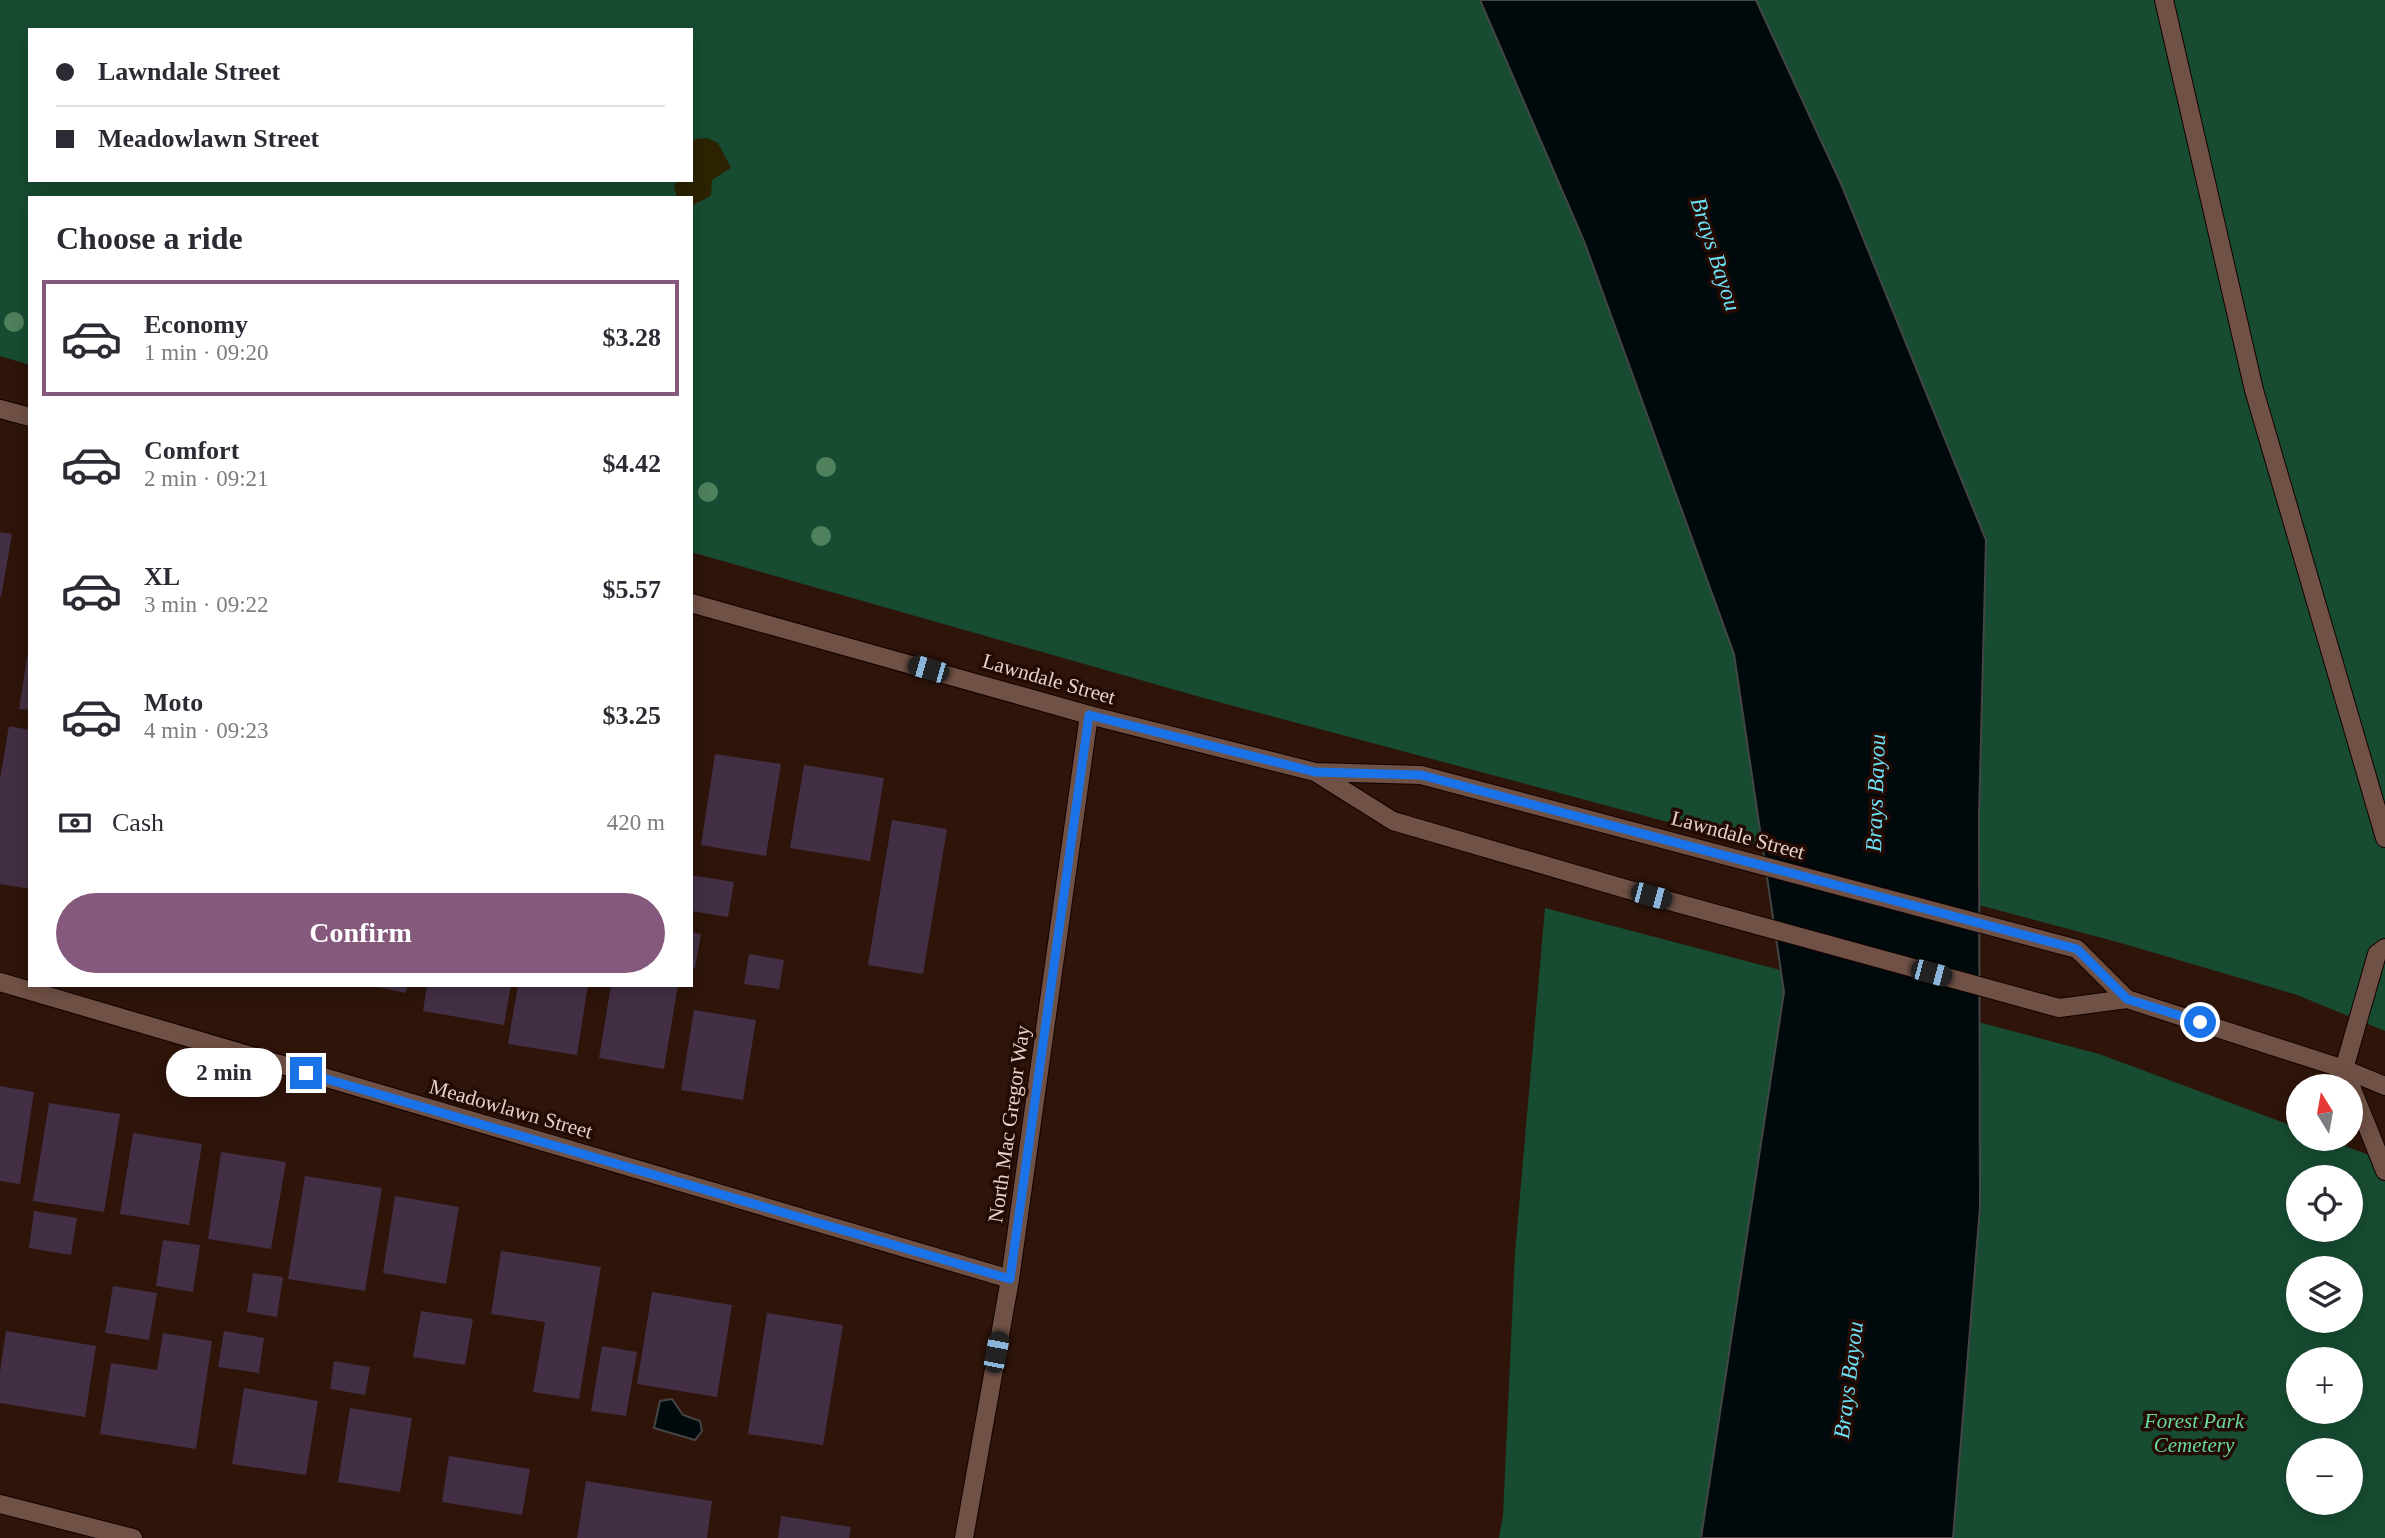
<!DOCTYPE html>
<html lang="en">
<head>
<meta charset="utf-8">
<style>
	body { margin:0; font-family:Georgia,serif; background:#f7f7f7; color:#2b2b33; height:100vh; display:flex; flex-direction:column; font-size:26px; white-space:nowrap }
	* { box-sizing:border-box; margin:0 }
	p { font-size:23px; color:#7c7c81 }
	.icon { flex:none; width:38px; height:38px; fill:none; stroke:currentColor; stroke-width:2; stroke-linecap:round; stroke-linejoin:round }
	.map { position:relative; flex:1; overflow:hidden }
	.details { position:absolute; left:28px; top:196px; width:665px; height:791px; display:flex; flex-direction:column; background:#fff; border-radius:0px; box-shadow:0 4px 18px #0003 }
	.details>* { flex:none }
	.hud { position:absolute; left:28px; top:28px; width:665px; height:154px; border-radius:0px; box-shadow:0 4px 18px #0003; display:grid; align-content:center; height:154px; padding:0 28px; background:#fff }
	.needle { width:46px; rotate:349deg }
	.controls { position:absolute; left:2286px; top:1074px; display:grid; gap:14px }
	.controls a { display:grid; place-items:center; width:77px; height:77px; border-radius:50%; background:#fff; box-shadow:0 4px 18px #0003; font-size:35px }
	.end { position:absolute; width:32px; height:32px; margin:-16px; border:9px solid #1a73e8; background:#fff; box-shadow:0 0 0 4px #fff }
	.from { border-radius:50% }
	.bubble { position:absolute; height:49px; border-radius:24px; background:#fff; box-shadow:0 4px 18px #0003; font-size:23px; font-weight:700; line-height:49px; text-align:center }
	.car { position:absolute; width:21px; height:42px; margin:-21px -10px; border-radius:9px; box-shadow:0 0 5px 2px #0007; background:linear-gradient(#222 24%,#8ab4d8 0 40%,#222 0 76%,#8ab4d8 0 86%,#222 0) }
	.hud b { display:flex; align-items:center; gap:24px; height:66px; font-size:26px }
	.hud b+b { border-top:2px solid #e1e1e2 }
	.hud i { width:18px; height:18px; background:#2b2b33 }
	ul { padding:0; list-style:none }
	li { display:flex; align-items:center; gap:21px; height:116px; margin:0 14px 10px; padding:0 14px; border:4px solid transparent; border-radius:0px }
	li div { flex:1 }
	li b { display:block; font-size:26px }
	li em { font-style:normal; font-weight:700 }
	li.current { border-color:#85597c }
	li>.icon { width:63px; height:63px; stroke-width:1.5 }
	h2 { padding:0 28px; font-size:32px; line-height:84px }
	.pay { display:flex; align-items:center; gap:18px; height:77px; padding:0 28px; font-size:26px }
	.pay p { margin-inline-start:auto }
	.primary-button { display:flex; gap:14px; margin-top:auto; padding:14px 28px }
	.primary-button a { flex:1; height:80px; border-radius:42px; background:#85597c; color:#fff; font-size:28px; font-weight:700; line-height:80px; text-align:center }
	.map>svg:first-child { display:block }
	.green { fill:#174c32; fill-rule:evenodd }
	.sand { fill:#2b2302 }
	.water { fill:#00090b; stroke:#444544; stroke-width:2 }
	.building { fill:#432f45 }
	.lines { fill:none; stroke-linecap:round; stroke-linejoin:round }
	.lane-casing { stroke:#140100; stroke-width:20 }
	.street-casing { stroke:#140100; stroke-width:20 }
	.secondary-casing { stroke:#140100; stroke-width:20 }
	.lane { stroke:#705145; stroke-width:18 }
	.street { stroke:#705145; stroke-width:18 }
	.secondary { stroke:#705145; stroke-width:18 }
	.tree { fill:#4e815c }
	.route { stroke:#1a73e8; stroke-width:9 }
	.labels { text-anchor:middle; stroke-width:7; stroke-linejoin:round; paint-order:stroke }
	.street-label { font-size:21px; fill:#e4d1ca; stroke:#230b03 }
	.park-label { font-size:21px; font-style:italic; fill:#68da9f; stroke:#230b03 }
	.water-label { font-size:23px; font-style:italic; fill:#6ddff6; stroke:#230b03 }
</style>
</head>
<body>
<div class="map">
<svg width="2385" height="1538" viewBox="0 0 2385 1538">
	<rect width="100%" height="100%" fill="#2e1409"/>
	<!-- green -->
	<g class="green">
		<path d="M0 0H2385V1031L2297 995 2121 943 1200 697 691 552V198H30V365L0 356ZM30 30H691V180H30Z"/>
		<path d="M1545 908 2099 1054 2298 1128V1139H2326L2385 1161V1538H1499L1503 1516 1515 1253ZM2298 1178H2350V1230H2298ZM2298 1269H2350V1321H2298ZM2298 1360H2350V1412H2298ZM2298 1451H2350V1503H2298Z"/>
	</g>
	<!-- sand -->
	<polygon class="sand" points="707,138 718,143 731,168 712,180 711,196 691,206 691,198 677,198 674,186 677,180 691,180 691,143 695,139"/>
	<!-- water -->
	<g class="water">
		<polygon points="1480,0 1756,0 1842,186 1986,540 1979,815 1980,1207 1953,1538 1701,1538 1784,992 1734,654 1584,241"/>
		<polygon points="672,1399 683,1415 700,1421 702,1431 695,1440 654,1428 660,1401"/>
	</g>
	<!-- building -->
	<g class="building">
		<polygon points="0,532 12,534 1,597 0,597"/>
		<polygon points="28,651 30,651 30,710 19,709"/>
		<polygon points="9,726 30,730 30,889 0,884 0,779"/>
		<polygon points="715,754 781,764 766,856 701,845"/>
		<polygon points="804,765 884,778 870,861 790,848"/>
		<polygon points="892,820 947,829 923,974 868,965"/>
		<polygon points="691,875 734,882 728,917 691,911"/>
		<polygon points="691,932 701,934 695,968 691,967"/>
		<polygon points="749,954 784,960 779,989 744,984"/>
		<polygon points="369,985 407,985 406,993"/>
		<polygon points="427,985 511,985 504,1025 423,1011"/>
		<polygon points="518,985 588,985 577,1055 508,1044"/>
		<polygon points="611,985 678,985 664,1069 599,1058"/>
		<polygon points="694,1010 756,1020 743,1100 681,1090"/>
		<polygon points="0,1086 34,1092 20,1184 0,1181"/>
		<polygon points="49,1103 120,1114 104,1212 33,1201"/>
		<polygon points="133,1133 202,1144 189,1225 120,1214"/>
		<polygon points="221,1152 286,1162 271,1249 208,1239"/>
		<polygon points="305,1176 382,1188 365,1291 288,1279"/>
		<polygon points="395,1196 459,1207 446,1284 383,1273"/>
		<polygon points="34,1211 77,1218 71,1255 29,1248"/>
		<polygon points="163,1240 200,1245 193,1292 156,1286"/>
		<polygon points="501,1251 601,1267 579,1399 533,1392 545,1322 491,1314"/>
		<polygon points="253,1273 283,1277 277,1317 247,1312"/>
		<polygon points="113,1286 157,1293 149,1340 105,1333"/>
		<polygon points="652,1292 732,1305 717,1397 637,1384"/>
		<polygon points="421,1311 473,1319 465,1365 413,1357"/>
		<polygon points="767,1313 843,1325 823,1445 748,1434"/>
		<polygon points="6,1331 96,1346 85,1417 0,1403 0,1372"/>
		<polygon points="224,1331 264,1338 259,1373 218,1367"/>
		<polygon points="163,1333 212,1341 196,1449 100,1434 111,1363 157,1370"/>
		<polygon points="602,1346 637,1352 626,1416 591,1411"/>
		<polygon points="334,1361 370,1367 365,1395 330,1389"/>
		<polygon points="244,1388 318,1401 306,1475 232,1464"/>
		<polygon points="350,1408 412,1418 400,1492 338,1482"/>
		<polygon points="449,1456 530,1469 522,1515 442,1502"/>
		<polygon points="586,1481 712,1501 707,1538 577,1538"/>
		<polygon points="781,1516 851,1527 849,1538 778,1538"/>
	</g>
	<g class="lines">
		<!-- lane casing -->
		<g class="lane-casing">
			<g id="lane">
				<polyline points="2164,0 2254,390 2385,838"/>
				<polyline points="2385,948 2377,954 2344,1069 2385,1171"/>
			</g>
		</g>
		<!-- street casing -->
		<g class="street-casing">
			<g id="street">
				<polyline points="0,982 1010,1279"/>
				<polyline points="0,1504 133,1538"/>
				<polyline points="964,1538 1010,1279 1089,715"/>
			</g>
		</g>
		<!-- secondary casing -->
		<g class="secondary-casing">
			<g id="secondary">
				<polyline points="0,409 30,417"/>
				<polyline points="691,603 1089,715 1315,772 1421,775 2077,949 2127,999"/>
				<polyline points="1315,772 1393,821 1626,889 2059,1008 2127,999 2344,1069 2385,1086"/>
			</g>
		</g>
		<!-- lane -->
		<use href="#lane" class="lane"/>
		<!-- street -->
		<use href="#street" class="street"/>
		<!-- secondary -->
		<use href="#secondary" class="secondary"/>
	</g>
	<!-- trees -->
	<g class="tree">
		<circle cx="14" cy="322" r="10"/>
		<circle cx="826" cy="467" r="10"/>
		<circle cx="708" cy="492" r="10"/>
		<circle cx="821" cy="536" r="10"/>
	</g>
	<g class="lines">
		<!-- route -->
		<polyline class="route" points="306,1073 1010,1279 1089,715 1315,772 1421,775 2077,949 2127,999 2200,1022"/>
	</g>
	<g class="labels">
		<!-- street labels -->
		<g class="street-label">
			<text transform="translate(1049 679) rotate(16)" y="7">Lawndale Street</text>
			<text transform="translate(1738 835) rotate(15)" y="7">Lawndale Street</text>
			<text transform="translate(511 1109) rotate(16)" y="7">Meadowlawn Street</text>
			<text transform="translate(1009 1124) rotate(-82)" y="7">North Mac Gregor Way</text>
		</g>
		<!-- park labels -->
		<g class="park-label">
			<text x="2194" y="1428">Forest Park<tspan x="2194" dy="24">Cemetery</tspan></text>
		</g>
		<!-- water labels -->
		<g class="water-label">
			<text transform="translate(1716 254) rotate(72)" y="8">Brays Bayou</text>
			<text transform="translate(1875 793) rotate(-88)" y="8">Brays Bayou</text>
			<text transform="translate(1848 1380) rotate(-83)" y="8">Brays Bayou</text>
		</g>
	</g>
</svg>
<div class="controls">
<a><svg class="needle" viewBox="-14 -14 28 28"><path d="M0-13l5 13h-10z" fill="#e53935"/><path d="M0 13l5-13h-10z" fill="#7c7c81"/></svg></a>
<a><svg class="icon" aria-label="locate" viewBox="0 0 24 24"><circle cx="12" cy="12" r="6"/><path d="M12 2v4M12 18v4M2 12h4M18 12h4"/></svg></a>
<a><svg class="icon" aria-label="layers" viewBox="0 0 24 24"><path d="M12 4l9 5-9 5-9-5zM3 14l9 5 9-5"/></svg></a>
<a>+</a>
<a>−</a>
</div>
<i class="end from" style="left:2200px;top:1022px"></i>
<i class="end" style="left:306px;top:1073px"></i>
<div class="bubble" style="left:166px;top:1048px;width:116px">2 min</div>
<i class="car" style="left:928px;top:669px;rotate:286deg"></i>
<i class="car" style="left:1651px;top:896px;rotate:105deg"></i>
<i class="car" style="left:1931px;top:973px;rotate:105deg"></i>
<i class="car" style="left:996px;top:1352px;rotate:11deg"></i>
<div class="hud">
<b><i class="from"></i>Lawndale Street</b>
<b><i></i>Meadowlawn Street</b>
</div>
<section class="details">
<h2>Choose a ride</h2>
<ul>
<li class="current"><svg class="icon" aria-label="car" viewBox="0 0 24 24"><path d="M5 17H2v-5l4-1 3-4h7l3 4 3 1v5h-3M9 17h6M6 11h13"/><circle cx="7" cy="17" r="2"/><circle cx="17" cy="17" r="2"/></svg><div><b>Economy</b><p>1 min · 09:20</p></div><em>$3.28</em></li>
<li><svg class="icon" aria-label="car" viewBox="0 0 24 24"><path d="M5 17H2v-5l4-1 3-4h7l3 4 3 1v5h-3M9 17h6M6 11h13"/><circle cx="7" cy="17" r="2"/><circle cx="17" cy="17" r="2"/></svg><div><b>Comfort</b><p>2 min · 09:21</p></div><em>$4.42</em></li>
<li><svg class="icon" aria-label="car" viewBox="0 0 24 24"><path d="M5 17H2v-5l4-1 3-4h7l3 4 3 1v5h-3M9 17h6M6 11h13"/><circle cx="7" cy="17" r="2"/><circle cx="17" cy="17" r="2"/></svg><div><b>XL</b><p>3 min · 09:22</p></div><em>$5.57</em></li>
<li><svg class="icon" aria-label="car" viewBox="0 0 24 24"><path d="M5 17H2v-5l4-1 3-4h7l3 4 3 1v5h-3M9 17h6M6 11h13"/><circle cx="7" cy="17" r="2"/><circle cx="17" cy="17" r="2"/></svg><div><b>Moto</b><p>4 min · 09:23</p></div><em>$3.25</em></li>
</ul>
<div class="pay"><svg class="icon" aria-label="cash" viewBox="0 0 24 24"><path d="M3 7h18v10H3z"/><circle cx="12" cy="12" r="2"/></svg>Cash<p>420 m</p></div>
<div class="primary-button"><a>Confirm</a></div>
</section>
</div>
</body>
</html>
